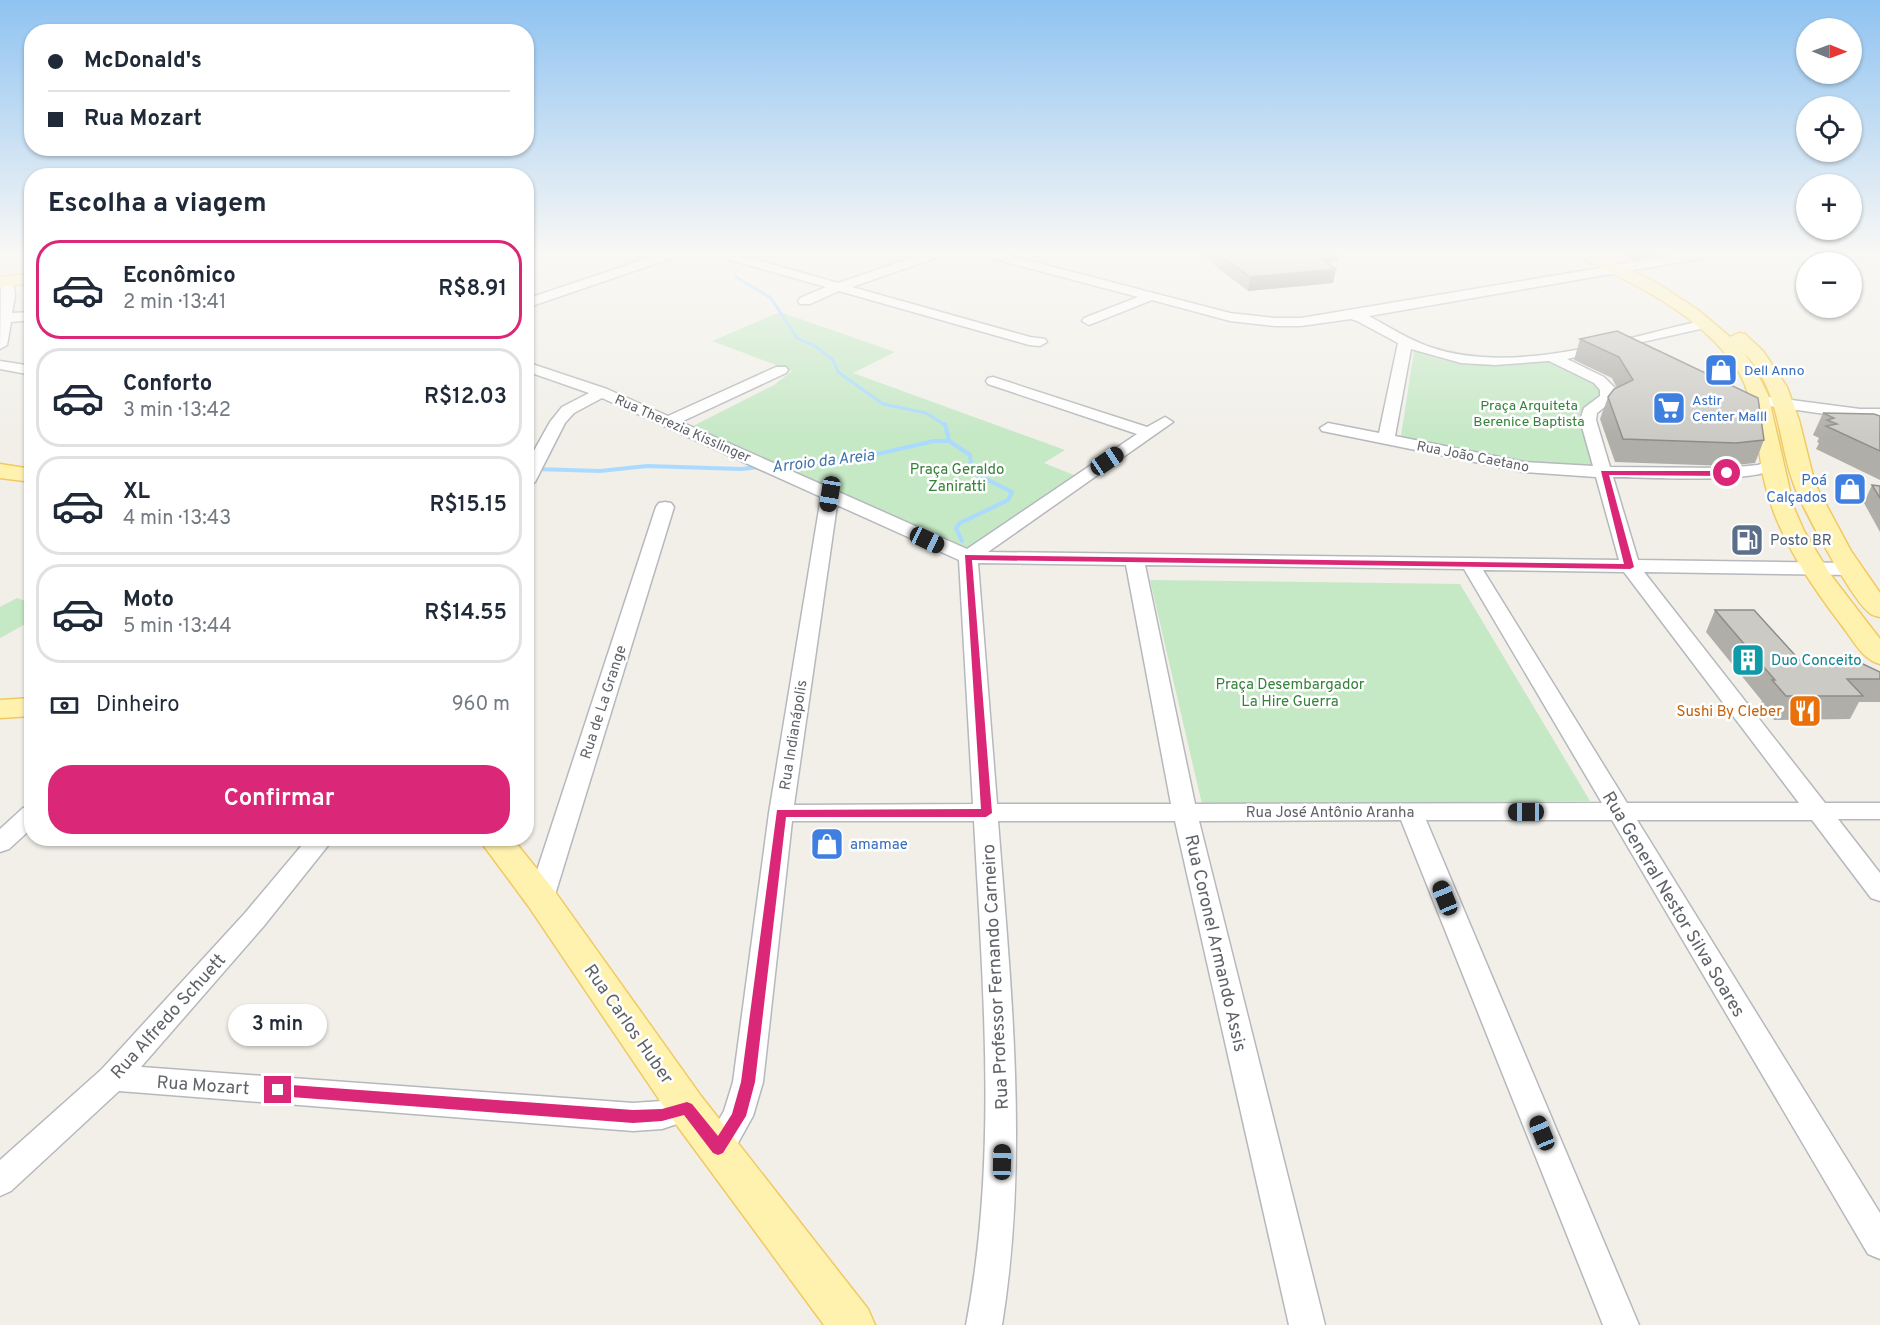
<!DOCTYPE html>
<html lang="pt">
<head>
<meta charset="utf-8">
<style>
	body { margin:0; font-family:Overpass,sans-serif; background:#f2f2f3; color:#1f2937; height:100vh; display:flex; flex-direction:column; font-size:22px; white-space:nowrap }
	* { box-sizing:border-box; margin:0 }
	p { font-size:20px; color:#747a83 }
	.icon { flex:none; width:33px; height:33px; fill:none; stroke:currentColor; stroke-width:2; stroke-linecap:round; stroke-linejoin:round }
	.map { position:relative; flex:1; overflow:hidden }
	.drawer { position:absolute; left:24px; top:168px; width:510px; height:678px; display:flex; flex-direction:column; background:#fff; border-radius:24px; box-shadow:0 2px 4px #0004 }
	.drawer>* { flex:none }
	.top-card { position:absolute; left:24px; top:24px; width:510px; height:132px; border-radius:24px; box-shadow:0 2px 4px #0004; display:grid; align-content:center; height:132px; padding:0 24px; background:#fff }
	.needle { width:39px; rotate:91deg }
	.fabs { position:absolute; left:1796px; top:18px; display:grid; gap:12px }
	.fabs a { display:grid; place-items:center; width:66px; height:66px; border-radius:50%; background:#fff; box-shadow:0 2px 4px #0004; font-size:30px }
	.end { position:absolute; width:27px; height:27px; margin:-14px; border:8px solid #db2777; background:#fff; box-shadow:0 0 0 3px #fff }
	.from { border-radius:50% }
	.bubble { position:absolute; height:42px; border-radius:21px; background:#fff; box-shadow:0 2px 4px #0004; font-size:20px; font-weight:600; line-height:42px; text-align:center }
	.car { position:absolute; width:18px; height:36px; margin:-18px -9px; border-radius:8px; box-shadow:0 0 4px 2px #0007; background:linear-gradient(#222 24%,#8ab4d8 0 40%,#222 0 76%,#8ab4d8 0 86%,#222 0) }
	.top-card b { display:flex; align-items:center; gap:21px; height:57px; font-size:22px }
	.top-card b+b { border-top:2px solid #e0e1e3 }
	.top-card i { width:15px; height:15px; background:#1f2937 }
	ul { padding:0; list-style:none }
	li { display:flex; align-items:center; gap:18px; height:99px; margin:0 12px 9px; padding:0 12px; border:3px solid #e0e1e3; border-radius:24px }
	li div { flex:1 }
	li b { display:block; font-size:22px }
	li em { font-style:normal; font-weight:600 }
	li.selected { border-color:#db2777 }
	li>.icon { width:54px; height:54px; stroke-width:1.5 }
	h2 { padding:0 24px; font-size:27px; line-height:72px }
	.pay { display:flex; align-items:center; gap:15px; height:66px; padding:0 24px; font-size:22px }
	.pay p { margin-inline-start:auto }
	.button { display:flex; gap:12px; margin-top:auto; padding:12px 24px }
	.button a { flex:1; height:69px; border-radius:24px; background:#db2777; color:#fff; font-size:24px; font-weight:600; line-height:69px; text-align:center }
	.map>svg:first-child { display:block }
	.green { fill:#c5e8c5 }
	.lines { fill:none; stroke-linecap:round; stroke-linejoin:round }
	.stream-far1 { stroke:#aadaff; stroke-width:3 }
	.stream { stroke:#aadaff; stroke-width:4 }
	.minor-casing { stroke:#b5b8bc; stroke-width:3 }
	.major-casing { stroke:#f2c960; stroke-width:3 }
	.minor { fill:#fff; fill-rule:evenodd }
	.major { fill:#fff2af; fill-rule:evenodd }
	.wall { fill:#afaea9 }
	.shaded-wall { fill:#8f8d8a }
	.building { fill:#cccac5; stroke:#8f8d8a; stroke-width:1.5 }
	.route { fill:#db2777 }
	.labels { text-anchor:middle; stroke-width:5; stroke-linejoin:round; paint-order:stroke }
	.far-shop-label { font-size:14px; fill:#366cbe; stroke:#fff; text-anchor:start }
	.far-park-label { font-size:14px; fill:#348238; stroke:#fff }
	.far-street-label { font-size:14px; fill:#5f6368; stroke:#fff }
	.park-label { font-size:15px; fill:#348238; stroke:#fff }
	.shop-label { font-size:15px; fill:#366cbe; stroke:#fff; text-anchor:end }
	.service-label { font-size:15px; fill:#4e5e75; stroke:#fff; text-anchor:start }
	.culture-label { font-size:15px; fill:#0d838f; stroke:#fff; text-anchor:start }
	.street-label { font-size:15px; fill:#5f6368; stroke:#fff }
	.food-label { font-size:15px; fill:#c56008; stroke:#fff; text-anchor:end }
	.water-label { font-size:16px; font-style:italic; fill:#4174aa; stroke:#fff }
	.near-street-label { font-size:18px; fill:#5f6368; stroke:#fff }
</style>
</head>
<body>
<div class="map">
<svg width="1880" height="1325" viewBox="0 0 1880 1325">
	<rect width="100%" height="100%" fill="#f1efe8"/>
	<!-- green -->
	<g class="green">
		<polygon points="1776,252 1805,252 1834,262 1806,262 1806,267 1769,253"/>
		<polygon points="780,312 895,352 853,373 1065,450 1044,463 1076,476 968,551 693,426 774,385 792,371 712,341"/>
		<polygon points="1414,351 1443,360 1497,366 1551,362 1594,383 1600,390 1599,397 1584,406 1579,416 1596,469 1523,463 1401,436"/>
		<polygon points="1150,580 1460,584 1590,801 1202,804"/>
		<polygon points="17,598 31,603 31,621 0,638 0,607"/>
	</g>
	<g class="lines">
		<!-- stream-far1 -->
		<polyline class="stream-far1" points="736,277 771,298 797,338 815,346 833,360 838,372 883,404 926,413 945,425"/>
		<!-- stream -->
		<g class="stream">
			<polyline points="945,424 949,441"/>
			<polyline points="775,466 873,455 934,441 949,441 970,455 972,472 1012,492 1008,500 960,523 956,528 962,541"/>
			<polyline points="535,469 600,471 647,466 741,469 760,467"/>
		</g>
		<!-- minor casing -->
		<g class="minor-casing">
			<g id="minor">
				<polygon points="666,252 683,252 681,255 526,308 526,299"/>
				<polygon points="710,252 729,252 838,283 929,252 946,252 944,255 852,287 1030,337 1045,339 1047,342 1040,346 1029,345 839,291 810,304 800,304 798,301 800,298 826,287 712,255"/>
				<path d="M977 252H996L1230 313 1275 318H1301L1695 252H1721L1715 256 1369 316C1389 327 1409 340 1430 347 1514 376 1621 339 1704 320L1709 321 1711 324 1709 327 1567 359 1604 377 1616 389V398L1597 413 1596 420 1610 467 1727 468 1758 465 1772 460 1780 465C1765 485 1642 477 1613 477L1638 560 1850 563 1857 565 1859 569 1857 573 1850 575 1644 572 1825 803H1880V819H1838L1880 873V901L1871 898 1812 820H1637L1880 1213V1259L1868 1254 1612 820H1426L1639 1325H1603L1401 820 1199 821 1325 1325H1289L1175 821H998C1011 989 1029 1158 1002 1325H966C998 1159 983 989 974 821H792L763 1082 753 1116 729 1159 718 1163 707 1159 702 1149 724 1111 733 1082 769 813 821 497 602 398 574 413 565 423 535 482 526 487V465L550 422 562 407 589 393 526 371V362L607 389 668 416 776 367H786L788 370 786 373 681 422 967 549 1137 434 988 384 986 381 988 378 993 377 1147 427 1165 417 1173 422 988 552 1619 560 1596 477 1524 472 1322 431 1320 428 1328 423 1379 433 1398 343 1357 321 1351 319 1301 326H1275L1230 321 1152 300 1089 325 1082 321 1084 318 1138 297 979 255ZM1411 349 1461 363 1495 365 1549 361 1594 383 1600 390V396L1584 408 1580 420 1593 466 1524 462 1395 436ZM837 505 959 560 973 804 794 805ZM978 563 1126 565 1171 804H997ZM1145 565 1464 569 1602 803 1195 804ZM1483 570 1624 572 1799 803H1627Z"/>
				<polygon points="1846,252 1870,252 1868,255 1847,257"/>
				<polygon points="7,277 13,281 15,296 12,313 32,312 32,320 11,322 7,345 0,349 1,281"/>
				<polygon points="0,361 32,366 32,375 0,369"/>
				<polygon points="1760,396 1860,409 1880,409 1880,419 1860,419 1755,404 1752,401"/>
				<polygon points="665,502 671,503 674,507 554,898 550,905 541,908 532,905 528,898 656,507 659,503"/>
				<polygon points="32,806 32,828 9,849 0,852 0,829 23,808"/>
				<polygon points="308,838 334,838 263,927 141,1067 633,1103 662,1101 687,1095 698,1099 702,1108 698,1117 662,1129 633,1131 119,1091 11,1191 0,1196 0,1160 102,1069 245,913"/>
			</g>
		</g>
		<!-- major casing -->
		<g class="major-casing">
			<g id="major">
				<path d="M1574 252H1594L1655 282 1698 310 1730 337 1739 333 1745 334 1763 351 1787 387 1799 420 1815 484 1851 551 1880 593V617C1877 616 1874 616 1871 614 1853 603 1802 507 1794 485 1777 439 1781 390 1744 353L1754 367 1768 395 1794 508 1804 531 1830 574 1880 639V664C1863 660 1853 640 1843 627 1810 584 1778 537 1765 484 1756 446 1758 400 1735 366 1697 312 1634 284 1576 255Z"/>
				<polygon points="32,273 32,283 0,287 0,277"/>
				<polygon points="0,464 32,469 32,482 0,478"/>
				<polygon points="32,698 32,716 0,718 0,700"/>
				<polygon points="478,838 512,838 553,889 701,1096 868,1309 875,1325 824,1325 673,1120 529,907"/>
			</g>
		</g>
		<!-- minor -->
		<use href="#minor" class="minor"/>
		<!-- major -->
		<use href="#major" class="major"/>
	</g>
	<!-- wall -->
	<g class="wall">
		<polygon points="1202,252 1340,252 1338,261 1326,263 1336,269 1333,283 1248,291 1201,255"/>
		<polygon points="1617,252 1677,252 1633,260"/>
		<polygon points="1617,331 1764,440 1755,463 1727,466 1615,462 1600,419 1608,397 1617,388 1612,378 1574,360 1580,339"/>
		<polygon points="1823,413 1880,416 1880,480 1816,449 1819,443 1817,442 1819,438 1813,435"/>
		<polygon points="1872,485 1880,486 1880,532 1864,503"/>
		<polygon points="1715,610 1803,664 1880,672 1880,702 1859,702 1850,719 1774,720 1761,703 1762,701 1706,632"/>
	</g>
	<!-- shaded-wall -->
	<g class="shaded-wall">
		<polygon points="1309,252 1340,252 1338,261 1307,265"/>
		<polygon points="1636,252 1677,252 1633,260"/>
		<polygon points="1336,269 1333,283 1248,291 1250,277"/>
	</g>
	<!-- building -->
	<g class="building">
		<polygon points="1216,252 1310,252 1336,269 1250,277"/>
		<polygon points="1617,331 1758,398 1764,440 1736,443 1623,439 1608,397 1614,389 1633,380 1619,357 1580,339"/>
		<polygon points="1823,413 1874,414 1880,416 1880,451 1826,426 1837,424 1827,420 1834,418"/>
		<polygon points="1872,485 1880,486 1880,498"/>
		<polygon points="1715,610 1754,610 1803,664 1863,664 1880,672 1880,679 1847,679 1863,696 1786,696 1772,680 1775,680"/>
	</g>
	<!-- sky -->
	<linearGradient id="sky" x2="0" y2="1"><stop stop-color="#8fc3f1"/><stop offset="0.58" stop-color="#f9f8f5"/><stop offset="1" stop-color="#f9f8f5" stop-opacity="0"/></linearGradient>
	<rect width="1880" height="437" fill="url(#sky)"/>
	<!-- route -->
	<polygon class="route" points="1601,471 1727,471 1731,473 1727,476 1609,475 1634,567 1630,569 972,560 992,813 986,817 786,817 755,1082 746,1116 723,1153 718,1155 713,1153 684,1115 662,1121 633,1123 278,1096 273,1095 271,1090 273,1086 278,1084 633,1110 662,1109 687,1102 692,1104 718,1136 732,1114 741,1082 777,810 981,809 965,555 1624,564"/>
	<!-- icons -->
	<defs>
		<g id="shop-square" transform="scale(1.725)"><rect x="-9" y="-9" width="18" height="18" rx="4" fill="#3f7fe0" stroke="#fff"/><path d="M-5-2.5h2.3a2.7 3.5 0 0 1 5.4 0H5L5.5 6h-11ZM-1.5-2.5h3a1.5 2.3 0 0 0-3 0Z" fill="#fff"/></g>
		<g id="supermarket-square" transform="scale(1.725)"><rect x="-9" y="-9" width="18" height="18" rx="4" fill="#3f7fe0" stroke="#fff"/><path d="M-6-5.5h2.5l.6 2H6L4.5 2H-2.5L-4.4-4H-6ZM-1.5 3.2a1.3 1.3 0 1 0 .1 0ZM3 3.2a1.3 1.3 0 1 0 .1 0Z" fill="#fff"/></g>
		<g id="fuel-square" transform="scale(1.725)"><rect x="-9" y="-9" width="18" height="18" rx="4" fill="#5c6f8a" stroke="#fff"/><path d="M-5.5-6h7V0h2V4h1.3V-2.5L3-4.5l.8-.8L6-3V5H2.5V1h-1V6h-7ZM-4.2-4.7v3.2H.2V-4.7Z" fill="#fff"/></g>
		<g id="building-square" transform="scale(1.725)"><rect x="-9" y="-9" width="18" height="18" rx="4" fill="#0f9aa8" stroke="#fff"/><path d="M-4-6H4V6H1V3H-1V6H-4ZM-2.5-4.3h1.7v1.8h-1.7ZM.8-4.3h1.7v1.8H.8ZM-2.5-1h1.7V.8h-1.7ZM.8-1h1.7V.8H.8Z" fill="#fff"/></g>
		<g id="restaurant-square" transform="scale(1.725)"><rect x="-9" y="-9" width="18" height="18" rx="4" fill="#e8710a" stroke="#fff"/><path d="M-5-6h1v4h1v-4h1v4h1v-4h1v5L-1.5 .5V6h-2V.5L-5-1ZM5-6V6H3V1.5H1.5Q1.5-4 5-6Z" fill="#fff"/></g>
	</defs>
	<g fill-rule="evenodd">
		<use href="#shop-square" x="1721" y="370"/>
		<use href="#supermarket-square" x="1669" y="408"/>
		<use href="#shop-square" x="1850" y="489"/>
		<use href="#fuel-square" x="1747" y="540"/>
		<use href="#building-square" x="1748" y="660"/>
		<use href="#restaurant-square" x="1805" y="711"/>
		<use href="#shop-square" x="827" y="844"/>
	</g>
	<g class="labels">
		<!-- far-shop labels -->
		<g class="far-shop-label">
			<text x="1744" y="375">Dell Anno</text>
			<text x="1692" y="405">Astir<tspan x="1692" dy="16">Center Malll</tspan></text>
		</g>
		<!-- far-park labels -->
		<g class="far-park-label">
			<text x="1529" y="410">Praça Arquiteta<tspan x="1529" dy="16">Berenice Baptista</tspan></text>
		</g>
		<!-- far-street labels -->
		<g class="far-street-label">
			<text transform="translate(683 428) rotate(24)" y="5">Rua Therezia Kisslinger</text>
			<text transform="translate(1473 456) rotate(11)" y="5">Rua João Caetano</text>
		</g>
		<!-- park labels -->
		<g class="park-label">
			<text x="957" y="474">Praça Geraldo<tspan x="957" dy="17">Zaniratti</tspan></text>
			<text x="1290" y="689">Praça Desembargador<tspan x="1290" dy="17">La Hire Guerra</tspan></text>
		</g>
		<!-- shop labels -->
		<g class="shop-label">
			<text x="1827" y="485">Poá<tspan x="1827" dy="17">Calçados</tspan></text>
			<text x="850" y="849" text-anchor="start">amamae</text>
		</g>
		<!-- service labels -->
		<g class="service-label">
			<text x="1770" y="545">Posto BR</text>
		</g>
		<!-- culture labels -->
		<g class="culture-label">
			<text x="1771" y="665">Duo Conceito</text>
		</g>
		<!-- street labels -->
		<g class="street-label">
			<text transform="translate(603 702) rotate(-72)" y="5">Rua de La Grange</text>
			<text transform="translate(793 735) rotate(-81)" y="5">Rua Indianápolis</text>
			<text x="1330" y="817">Rua José Antônio Aranha</text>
		</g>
		<!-- food labels -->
		<g class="food-label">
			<text x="1782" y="716">Sushi By Cleber</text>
		</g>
		<!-- water labels -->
		<g class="water-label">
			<text transform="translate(823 460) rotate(-7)" y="6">Arroio da Areia</text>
		</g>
		<!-- near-street labels -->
		<g class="near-street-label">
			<text transform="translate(1674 904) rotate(59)" y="6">Rua General Nestor Silva Soares</text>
			<text transform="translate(1216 943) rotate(77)" y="6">Rua Coronel Armando Assis</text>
			<text transform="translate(995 977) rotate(-93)" y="6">Rua Professor Fernando Carneiro</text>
			<text transform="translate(168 1016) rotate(-48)" y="6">Rua Alfredo Schuett</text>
			<text transform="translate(629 1024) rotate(55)" y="6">Rua Carlos Huber</text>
			<text transform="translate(203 1085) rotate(4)" y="6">Rua Mozart</text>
		</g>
	</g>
</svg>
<div class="fabs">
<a><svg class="needle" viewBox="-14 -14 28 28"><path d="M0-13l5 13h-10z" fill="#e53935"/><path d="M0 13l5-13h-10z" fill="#747a83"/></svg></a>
<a><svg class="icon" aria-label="locate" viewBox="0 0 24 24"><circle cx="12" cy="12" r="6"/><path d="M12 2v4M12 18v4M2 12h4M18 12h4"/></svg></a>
<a>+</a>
<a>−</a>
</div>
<i class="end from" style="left:1727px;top:473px"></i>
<i class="end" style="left:278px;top:1090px"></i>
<div class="bubble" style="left:228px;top:1004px;width:99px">3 min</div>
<i class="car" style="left:1107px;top:461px;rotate:56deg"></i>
<i class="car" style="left:830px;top:494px;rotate:189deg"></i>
<i class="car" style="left:927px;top:540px;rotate:115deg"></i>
<i class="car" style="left:1526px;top:812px;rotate:270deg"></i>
<i class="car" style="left:1445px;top:898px;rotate:338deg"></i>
<i class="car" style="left:1542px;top:1133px;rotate:338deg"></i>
<i class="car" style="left:1002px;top:1162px;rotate:1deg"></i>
<div class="top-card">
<b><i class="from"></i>McDonald's</b>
<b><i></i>Rua Mozart</b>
</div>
<section class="drawer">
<h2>Escolha a viagem</h2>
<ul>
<li class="selected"><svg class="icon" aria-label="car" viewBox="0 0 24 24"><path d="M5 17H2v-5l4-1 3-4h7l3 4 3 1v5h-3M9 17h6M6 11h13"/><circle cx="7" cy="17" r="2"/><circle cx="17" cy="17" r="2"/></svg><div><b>Econômico</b><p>2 min · 13:41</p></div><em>R$8.91</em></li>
<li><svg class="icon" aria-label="car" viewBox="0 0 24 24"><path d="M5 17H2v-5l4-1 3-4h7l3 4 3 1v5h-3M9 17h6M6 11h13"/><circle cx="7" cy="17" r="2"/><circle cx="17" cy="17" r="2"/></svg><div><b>Conforto</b><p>3 min · 13:42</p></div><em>R$12.03</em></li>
<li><svg class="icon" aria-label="car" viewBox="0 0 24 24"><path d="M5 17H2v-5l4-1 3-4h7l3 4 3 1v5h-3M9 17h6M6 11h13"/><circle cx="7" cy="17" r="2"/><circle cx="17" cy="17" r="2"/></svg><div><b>XL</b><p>4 min · 13:43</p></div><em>R$15.15</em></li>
<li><svg class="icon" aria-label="car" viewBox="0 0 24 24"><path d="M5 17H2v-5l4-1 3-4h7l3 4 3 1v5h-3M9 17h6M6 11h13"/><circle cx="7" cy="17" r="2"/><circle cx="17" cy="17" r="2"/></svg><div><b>Moto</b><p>5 min · 13:44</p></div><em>R$14.55</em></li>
</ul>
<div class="pay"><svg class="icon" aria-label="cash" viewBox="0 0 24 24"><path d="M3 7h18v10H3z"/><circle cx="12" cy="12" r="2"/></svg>Dinheiro<p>960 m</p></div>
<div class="button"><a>Confirmar</a></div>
</section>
</div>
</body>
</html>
